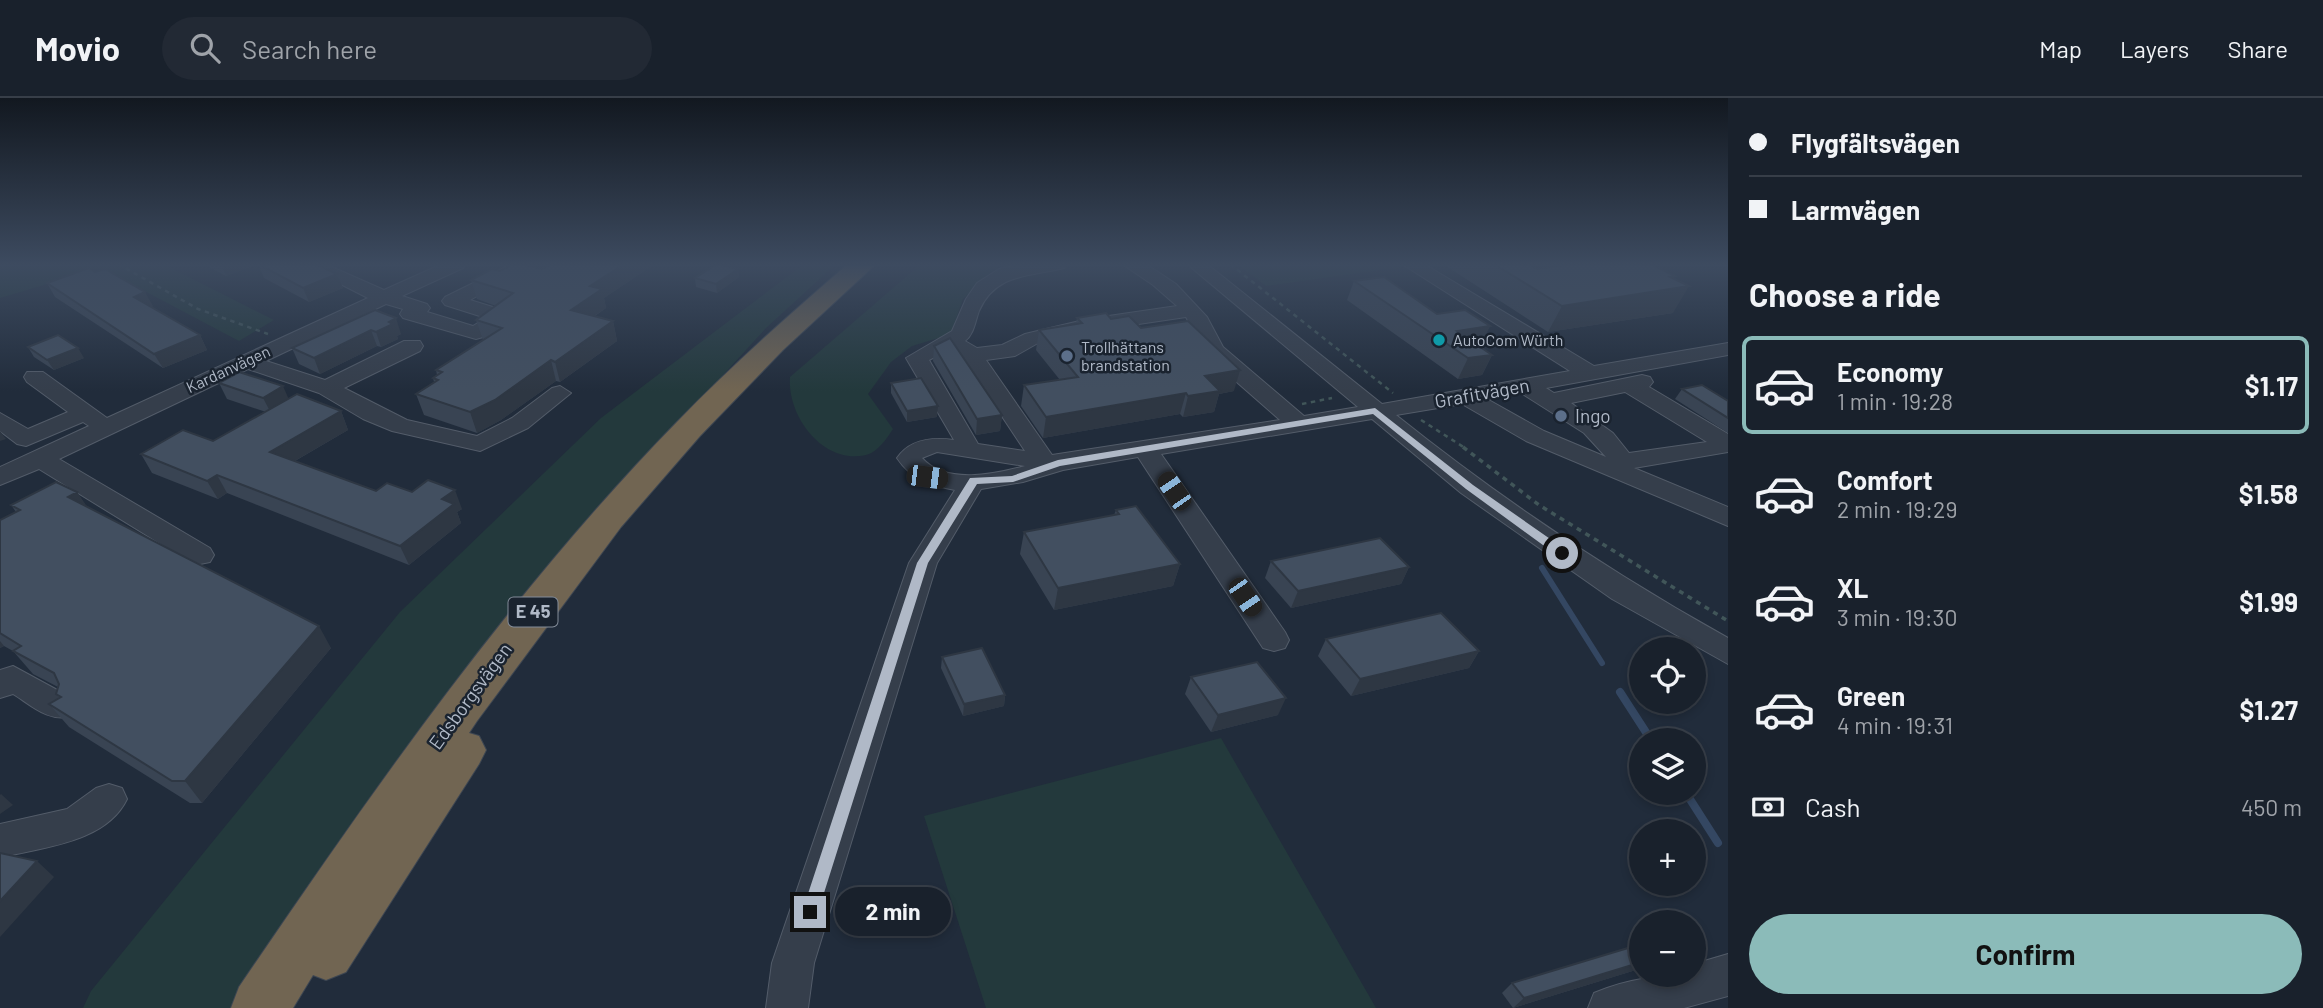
<!DOCTYPE html>
<html lang="en">
<head>
<meta charset="utf-8">
<style>
	body { margin:0; font-family:Barlow,sans-serif; background:#222934; color:#f1f3f6; height:100vh; display:flex; flex-direction:column; font-size:26px; white-space:nowrap }
	* { box-sizing:border-box; margin:0 }
	p { font-size:23px; color:#9fa3a9 }
	.icon { flex:none; width:38px; height:38px; fill:none; stroke:currentColor; stroke-width:2; stroke-linecap:round; stroke-linejoin:round }
	.map { position:relative; flex:1; overflow:hidden }
	.drawer { display:flex; flex-direction:column; background:#19212c; width:595px }
	.drawer>* { flex:none }
	.banner { display:grid; align-content:center; height:154px; padding:0 21px; background:#19212c }
	.fabs { position:absolute; left:1629px; top:539px; display:grid; gap:14px }
	.fabs a { display:grid; place-items:center; width:77px; height:77px; border-radius:50%; background:#19212c; box-shadow:0 4px 10px #0003,0 0 0 2px #373e48; font-size:35px }
	.end { position:absolute; width:32px; height:32px; margin:-16px; border:9px solid #b0b9c7; background:#111; box-shadow:0 0 0 4px #111 }
	.from { border-radius:50% }
	.bubble { position:absolute; height:49px; border-radius:24px; background:#19212c; box-shadow:0 4px 10px #0003,0 0 0 2px #373e48; font-size:23px; font-weight:700; line-height:49px; text-align:center }
	.car { position:absolute; width:21px; height:42px; margin:-21px -10px; border-radius:9px; box-shadow:0 0 5px 2px #0007; background:linear-gradient(#222 24%,#8ab4d8 0 40%,#222 0 76%,#8ab4d8 0 86%,#222 0) }
	.banner b { display:flex; align-items:center; gap:24px; height:66px; font-size:26px }
	.banner b+b { border-top:2px solid #373e48 }
	.banner i { width:18px; height:18px; background:#f1f3f6 }
	ul { padding:0; list-style:none }
	li { display:flex; align-items:center; gap:21px; height:98px; margin:0 14px 10px; padding:0 7px; border:4px solid transparent; border-radius:10px }
	li div { flex:1 }
	li b { display:block; font-size:26px }
	li em { font-style:normal; font-weight:700 }
	li.current { border-color:#8bbbb9 }
	li>.icon { width:63px; height:63px; stroke-width:1.5 }
	h2 { padding:0 21px; font-size:32px; line-height:84px }
	.pay { display:flex; align-items:center; gap:18px; height:77px; padding:0 21px; font-size:26px }
	.pay p { margin-inline-start:auto }
	.action { display:flex; gap:14px; margin-top:auto; padding:14px 21px }
	.action a { flex:1; height:80px; border-radius:42px; background:#8bbbb9; color:#111; font-size:28px; font-weight:700; line-height:80px; text-align:center }
	header { display:flex; align-items:center; gap:42px; box-sizing:border-box; height:98px; padding:0 35px; background:#19212c; border-bottom:2px solid #373e48 }
	header strong { font-size:33px }
	nav { display:flex; gap:38px; margin-inline-start:auto; font-size:24px }
	.search { width:490px; height:63px; background:#222934; display:flex; align-items:center; gap:18px; box-sizing:border-box; padding:0 24px; border-radius:38px; color:#9fa3a9; font-size:26px }
	main { display:flex; flex:1; min-height:0 }
	.map>svg:first-child { display:block }
	.green { fill:#23393c }
	.lines { fill:none; stroke-linecap:round; stroke-linejoin:round }
	.stream-far1 { stroke:#344762; stroke-width:6 }
	.stream { stroke:#344762; stroke-width:8 }
	.minor-casing { stroke:#535c69; stroke-width:2 }
	.highway-casing { stroke:#3d4652; stroke-width:2 }
	.path-far1 { stroke:#415659; stroke-width:2.5; stroke-dasharray:4.5 4.5; stroke-linecap:butt }
	.path { stroke:#415659; stroke-width:3.5; stroke-dasharray:5 5; stroke-linecap:butt }
	.minor { fill:#353e4b; fill-rule:evenodd }
	.highway { fill:#716552; fill-rule:evenodd }
	.wall { fill:#394453 }
	.shaded-wall { fill:#2e3743 }
	.building { fill:#424f60; stroke:#2e3743; stroke-width:2 }
	.route { fill:#b0b9c7 }
	.culture-dot { fill:#0f9aa8; stroke:#1a232f; stroke-width:2.5 }
	.service-dot { fill:#5c6f8a; stroke:#1a232f; stroke-width:2.5 }
	.labels { text-anchor:middle; stroke-width:5; stroke-linejoin:round; paint-order:stroke }
	.far-poi-label { font-size:16px; fill:#b0b9c7; stroke:#1a232f; text-anchor:start }
	.far-street-label { font-size:16px; fill:#b0b9c7; stroke:#1a232f }
	.shield { fill:#1a232f; stroke:#838c99; stroke-width:2 }
	.shield-label { font-size:18px; font-weight:bold; fill:#b0b9c7 }
	.street-label { font-size:19px; fill:#b0b9c7; stroke:#1a232f }
	.poi-label { font-size:19px; fill:#b0b9c7; stroke:#1a232f; text-anchor:start }
</style>
</head>
<body>
<header>
<strong>Movio</strong>
<div class="search"><svg class="icon" aria-label="search" viewBox="0 0 24 24"><circle cx="10" cy="10" r="6"/><path d="M15 15l6 6"/></svg>Search here</div>
<nav><a>Map</a><a>Layers</a><a>Share</a></nav>
</header>
<main>
<div class="map">
<svg width="1728" height="910" viewBox="0 0 1728 910">
	<rect width="100%" height="100%" fill="#212c3b"/>
	<!-- green -->
	<g class="green">
		<polygon points="0,166 163,166 274,222 239,243 101,170 0,200"/>
		<polygon points="804,166 836,166 766,230 566,449 247,910 83,910 91,893 400,514 601,320"/>
		<path d="M921 166H1000L963 201 952 232 945 238 912 248 891 264 868 296 893 331C887 340 878 354 866 357 823 367 787 318 790 279Z"/>
		<polygon points="1237,166 1398,166 1403,169 1266,188"/>
		<polygon points="1221,640 1376,910 986,910 924,718"/>
	</g>
	<g class="lines">
		<!-- stream-far1 -->
		<polyline class="stream-far1" points="1542,470 1602,565"/>
		<!-- stream -->
		<g class="stream">
			<polyline points="1620,594 1651,642"/>
			<polyline points="1686,695 1718,745"/>
		</g>
		<!-- minor casing -->
		<g class="minor-casing">
			<g id="minor">
				<polygon points="301,166 325,166 384,192 442,166 465,166 463,170 402,198 427,206 430,210 427,214 473,228 486,220 445,207 442,203 445,199 512,166 535,166 470,202 509,214 512,218 483,239 476,241 403,220 400,216 403,211 386,206 266,263 325,282 404,243 420,243 423,248 420,253 344,290 407,322 477,338 512,320 552,290 560,288 571,295 528,330 480,353 392,333 363,321 319,295 248,271 59,361 210,450 214,457 210,464 200,466 190,464 39,371 0,387 0,369 89,328 83,324 26,348 17,346 0,333 0,315 28,331 68,314 27,284 24,279 27,274 43,274 107,320 368,200"/>
				<path d="M1021 166H1066L1064 170C1029 179 996 175 979 213 975 224 974 236 965 243L977 250 1002 247 1025 236 1088 221 1177 208 1153 187 1122 166H1146L1176 186 1207 219 1223 249 1304 318 1358 309 1187 166H1207L1382 306 1570 273 1402 166H1424L1594 268 1728 245V257L1546 290 1554 295 1642 277 1650 279 1653 284 1649 289 1728 336V354L1634 370 1728 409V428L1526 343 1462 306 1396 317C1502 402 1610 474 1728 540V566L1612 501 1461 395 1372 321 1161 356 1285 534 1289 542 1285 550 1274 553 1263 550 1138 359 1063 372 1023 384 981 391 937 465 814 865 808 910H766L772 865 909 465 955 392C929 387 912 382 897 360 910 341 932 339 954 342L906 260 952 233 966 201 977 185 999 171ZM1186 219 1207 258 1280 322 1052 357 986 262 1015 258 1038 245 1091 233ZM952 250 964 261 1025 353 978 346 929 262ZM1625 294 1707 344 1629 355 1613 335 1571 305ZM1521 295 1584 335 1606 359 1544 333 1487 301ZM937 354 1025 368C995 376 946 387 922 360Z"/>
				<path d="M13 568 72 600 76 609 72 618C49 625 31 607 13 596L0 600V572Z"/>
				<path d="M109 686 122 690 127 701C106 745 42 749 0 760V726L67 711 96 690Z"/>
				<path d="M1728 856V898L1684 910H1588L1594 895C1627 881 1658 877 1694 877V866Z"/>
			</g>
		</g>
		<!-- highway casing -->
		<g class="highway-casing">
			<path id="highway" d="M848 166H876L783 252 700 338 621 429 477 623 469 635 479 638 486 652 479 666 346 874 326 882 313 877 293 910H231L239 889C373 692 510 495 677 324 731 268 789 217 848 166Z"/>
		</g>
		<!-- path-far1 -->
		<g class="path-far1">
			<polyline points="118,166 198,211 268,236"/>
			<polyline points="1230,166 1393,295"/>
			<polyline points="1302,306 1332,300"/>
			<polyline points="1421,322 1465,350"/>
		</g>
		<!-- path -->
		<polyline class="path" points="1463,349 1539,407 1728,523"/>
		<!-- minor -->
		<use href="#minor" class="minor"/>
		<!-- highway -->
		<use href="#highway" class="highway"/>
	</g>
	<!-- wall -->
	<g class="wall">
		<polygon points="203,166 258,166 226,178"/>
		<polygon points="258,166 337,176 343,190 309,204 264,180"/>
		<polygon points="1443,166 1528,166 1537,171 1675,178 1673,181 1673,215 1548,234"/>
		<polygon points="653,167 604,200 606,210 595,218 613,223 617,243 560,284 556,283 501,322 477,335 424,317 416,296 434,284 433,280 437,277 436,272 483,242 476,222 496,208 477,201 471,182 500,173"/>
		<polygon points="738,171 739,179 717,195 696,189 695,180"/>
		<polygon points="1354,183 1437,216 1490,228 1479,248 1492,257 1482,277 1458,281 1347,202"/>
		<polygon points="47,185 153,208 151,209 200,237 207,252 163,270 55,199"/>
		<polygon points="375,212 401,236 397,238 398,241 381,249 377,248 320,276 299,266 292,250"/>
		<polygon points="1077,220 1111,221 1141,230 1234,293 1219,296 1214,314 1183,319 1180,316 1043,340 1021,308 1024,287 1060,282 1036,252 1039,232 1076,226"/>
		<polygon points="934,248 1002,317 1000,333 976,337 933,263"/>
		<polygon points="28,249 84,260 54,272 34,259"/>
		<polygon points="219,285 341,313 348,332 295,363 376,393 412,394 462,411 457,414 461,425 409,467 227,395 218,401 152,375 141,356 213,343 266,314 227,301"/>
		<polygon points="891,285 937,319 907,324 891,295"/>
		<polygon points="1682,291 1728,303 1728,335 1675,301"/>
		<polygon points="77,394 86,408 331,550 202,705 190,705 69,629 49,606 59,600 56,596 58,589 33,576 13,553 4,548 0,550 0,422 16,414 11,407"/>
		<polygon points="1116,412 1180,466 1173,488 1054,512 1020,456 1024,434 1114,417"/>
		<polygon points="1271,463 1409,469 1401,486 1291,510 1265,480"/>
		<polygon points="1326,541 1479,553 1469,570 1351,598 1318,558"/>
		<polygon points="942,559 1005,597 1004,608 963,618 941,570"/>
		<polygon points="1191,579 1278,617 1211,634 1185,596"/>
		<polygon points="1639,871 1513,910 1502,895 1512,885"/>
	</g>
	<!-- shaded-wall -->
	<g class="shaded-wall">
		<polygon points="230,166 258,166 226,178 222,168"/>
		<polygon points="624,166 653,166 653,167 604,200 606,210 575,231 571,212 590,188"/>
		<polygon points="738,171 739,179 717,195 716,186"/>
		<polygon points="337,176 343,190 309,204 303,190"/>
		<polygon points="1675,178 1667,192 1689,188 1673,215 1548,234 1562,208"/>
		<polygon points="145,194 153,208 141,213 134,199"/>
		<polygon points="396,220 401,236 397,238 398,241 381,249 376,234 389,224"/>
		<polygon points="613,223 617,243 560,284 555,264"/>
		<polygon points="1490,228 1480,248 1455,251 1457,233"/>
		<polygon points="371,232 377,248 320,276 314,260"/>
		<polygon points="200,237 207,252 163,270 154,256"/>
		<polygon points="78,250 84,260 54,272 47,262"/>
		<polygon points="1492,257 1482,277 1458,281 1468,260"/>
		<polygon points="551,262 556,283 501,322 477,335 470,314"/>
		<polygon points="1240,272 1234,293 1219,296 1214,314 1183,319 1188,298 1205,278"/>
		<polygon points="283,288 290,304 271,315 263,300"/>
		<polygon points="1186,295 1180,316 1043,340 1046,319"/>
		<polygon points="938,308 937,319 907,324 907,313"/>
		<polygon points="341,313 348,332 279,372 270,354"/>
		<polygon points="1002,317 1000,333 976,337 977,321"/>
		<polygon points="0,333 6,341 0,343"/>
		<polygon points="217,377 227,395 218,401 207,383"/>
		<polygon points="455,392 462,411 457,414 461,425 409,467 400,448 442,401"/>
		<polygon points="77,394 92,416 68,399"/>
		<polygon points="1180,466 1173,488 1054,512 1058,490"/>
		<polygon points="1409,469 1401,486 1291,510 1298,493"/>
		<polygon points="319,528 331,550 202,705 185,683"/>
		<polygon points="0,543 4,548 0,550"/>
		<polygon points="1479,553 1469,570 1351,598 1360,581"/>
		<polygon points="1005,597 1004,608 963,618 964,606"/>
		<polygon points="1286,600 1278,617 1211,634 1218,617"/>
		<polygon points="1,696 13,707 0,716 0,697"/>
		<polygon points="37,763 54,779 0,839 0,803"/>
		<polygon points="1642,864 1642,869 1639,871 1513,910 1524,900"/>
	</g>
	<!-- building -->
	<g class="building">
		<polygon points="217,166 230,166 222,168"/>
		<polygon points="258,166 316,166 337,176 303,190"/>
		<polygon points="513,166 523,166 542,171 551,166 624,166 590,188 602,191 571,212 613,223 555,264 551,262 495,302 470,314 416,296 438,282 433,280 442,274 436,272 502,230 476,222 513,195 471,182 492,171 500,173"/>
		<polygon points="717,166 738,171 716,186 695,180"/>
		<polygon points="1494,166 1528,166 1537,171 1572,166 1651,166 1675,178 1670,179 1689,188 1562,208"/>
		<polygon points="89,170 95,174 105,171 145,194 134,199 200,237 154,256 47,185"/>
		<polygon points="1384,179 1437,216 1465,212 1490,228 1457,233 1492,257 1468,260 1354,183"/>
		<polygon points="375,212 396,220 389,224 393,226 376,234 371,232 314,260 292,250"/>
		<polygon points="1106,215 1111,221 1129,218 1141,230 1188,223 1240,272 1205,278 1220,293 1188,298 1186,295 1046,319 1024,287 1078,279 1039,232 1082,225 1077,220"/>
		<polygon points="58,237 78,250 47,262 28,249"/>
		<polygon points="950,240 1002,317 977,321 934,248"/>
		<polygon points="239,274 283,288 263,300 219,285"/>
		<polygon points="921,280 938,308 907,313 891,285"/>
		<polygon points="1702,287 1728,303 1728,320 1682,291"/>
		<polygon points="297,296 341,313 270,354 376,393 387,385 412,394 428,382 455,392 442,401 454,406 400,448 217,377 207,383 141,356 183,332 213,343"/>
		<polygon points="56,384 77,394 68,399 319,528 185,683 172,683 49,606 61,599 56,596 59,586 54,575 13,553 21,548 0,535 0,422 20,412 11,407"/>
		<polygon points="1136,408 1180,466 1058,490 1024,434 1119,416 1116,412"/>
		<polygon points="1380,440 1409,469 1298,493 1271,463"/>
		<polygon points="1441,515 1479,553 1360,581 1326,541"/>
		<polygon points="982,550 1005,597 964,606 942,559"/>
		<polygon points="1257,564 1286,600 1218,617 1191,579"/>
		<polygon points="0,755 37,763 0,803"/>
		<polygon points="1638,847 1642,851 1642,864 1524,900 1512,885"/>
	</g>
	<!-- sky -->
	<linearGradient id="sky" x2="0" y2="1"><stop stop-color="#121820"/><stop offset="0.57" stop-color="#3d4b60"/><stop offset="1" stop-color="#3d4b60" stop-opacity="0"/></linearGradient>
	<rect width="1728" height="293" fill="url(#sky)"/>
	<!-- route -->
	<polygon class="route" points="1375,310 1473,387 1566,452 1566,458 1558,458 1466,391 1373,316 1060,368 1013,384 977,386 928,465 818,814 810,821 804,819 802,814 917,465 970,380 1012,378 1058,362"/>
	<!-- markers -->
	<circle class="culture-dot" cx="1439" cy="242" r="7"/>
	<g class="service-dot">
		<circle cx="1067" cy="258" r="7"/>
		<circle cx="1561" cy="318" r="7"/>
	</g>
	<g class="labels">
		<!-- far-poi labels -->
		<g class="far-poi-label">
			<text x="1453" y="248">AutoCom Würth</text>
			<text x="1081" y="255">Trollhättans<tspan x="1081" dy="18">brandstation</tspan></text>
		</g>
		<!-- far-street labels -->
		<g class="far-street-label">
			<text transform="translate(228 271) rotate(-25)" y="6">Kardanvägen</text>
		</g>
		<!-- shield labels -->
		<rect class="shield" x="508.5" y="499.5" width="49" height="29" rx="5"/>
		<g class="shield-label">
			<text x="533" y="520">E 45</text>
		</g>
		<!-- street labels -->
		<g class="street-label">
			<text transform="translate(1482 295) rotate(-10)" y="7">Grafitvägen</text>
			<text transform="translate(470 598) rotate(-54)" y="7">Edsborgsvägen</text>
		</g>
		<!-- poi labels -->
		<g class="poi-label">
			<text x="1575" y="325">Ingo</text>
		</g>
	</g>
</svg>
<div class="fabs">
<a><svg class="icon" aria-label="locate" viewBox="0 0 24 24"><circle cx="12" cy="12" r="6"/><path d="M12 2v4M12 18v4M2 12h4M18 12h4"/></svg></a>
<a><svg class="icon" aria-label="layers" viewBox="0 0 24 24"><path d="M12 4l9 5-9 5-9-5zM3 14l9 5 9-5"/></svg></a>
<a>+</a>
<a>−</a>
</div>
<i class="end from" style="left:1562px;top:455px"></i>
<i class="end" style="left:810px;top:814px"></i>
<div class="bubble" style="left:835px;top:789px;width:116px">2 min</div>
<i class="car" style="left:927px;top:379px;rotate:97deg"></i>
<i class="car" style="left:1174px;top:393px;rotate:326deg"></i>
<i class="car" style="left:1245px;top:499px;rotate:146deg"></i>
</div>
<section class="drawer">
<div class="banner">
<b><i class="from"></i>Flygfältsvägen</b>
<b><i></i>Larmvägen</b>
</div>
<h2>Choose a ride</h2>
<ul>
<li class="current"><svg class="icon" aria-label="car" viewBox="0 0 24 24"><path d="M5 17H2v-5l4-1 3-4h7l3 4 3 1v5h-3M9 17h6M6 11h13"/><circle cx="7" cy="17" r="2"/><circle cx="17" cy="17" r="2"/></svg><div><b>Economy</b><p>1 min · 19:28</p></div><em>$1.17</em></li>
<li><svg class="icon" aria-label="car" viewBox="0 0 24 24"><path d="M5 17H2v-5l4-1 3-4h7l3 4 3 1v5h-3M9 17h6M6 11h13"/><circle cx="7" cy="17" r="2"/><circle cx="17" cy="17" r="2"/></svg><div><b>Comfort</b><p>2 min · 19:29</p></div><em>$1.58</em></li>
<li><svg class="icon" aria-label="car" viewBox="0 0 24 24"><path d="M5 17H2v-5l4-1 3-4h7l3 4 3 1v5h-3M9 17h6M6 11h13"/><circle cx="7" cy="17" r="2"/><circle cx="17" cy="17" r="2"/></svg><div><b>XL</b><p>3 min · 19:30</p></div><em>$1.99</em></li>
<li><svg class="icon" aria-label="car" viewBox="0 0 24 24"><path d="M5 17H2v-5l4-1 3-4h7l3 4 3 1v5h-3M9 17h6M6 11h13"/><circle cx="7" cy="17" r="2"/><circle cx="17" cy="17" r="2"/></svg><div><b>Green</b><p>4 min · 19:31</p></div><em>$1.27</em></li>
</ul>
<div class="pay"><svg class="icon" aria-label="cash" viewBox="0 0 24 24"><path d="M3 7h18v10H3z"/><circle cx="12" cy="12" r="2"/></svg>Cash<p>450 m</p></div>
<div class="action"><a>Confirm</a></div>
</section>
</main>
</body>
</html>
